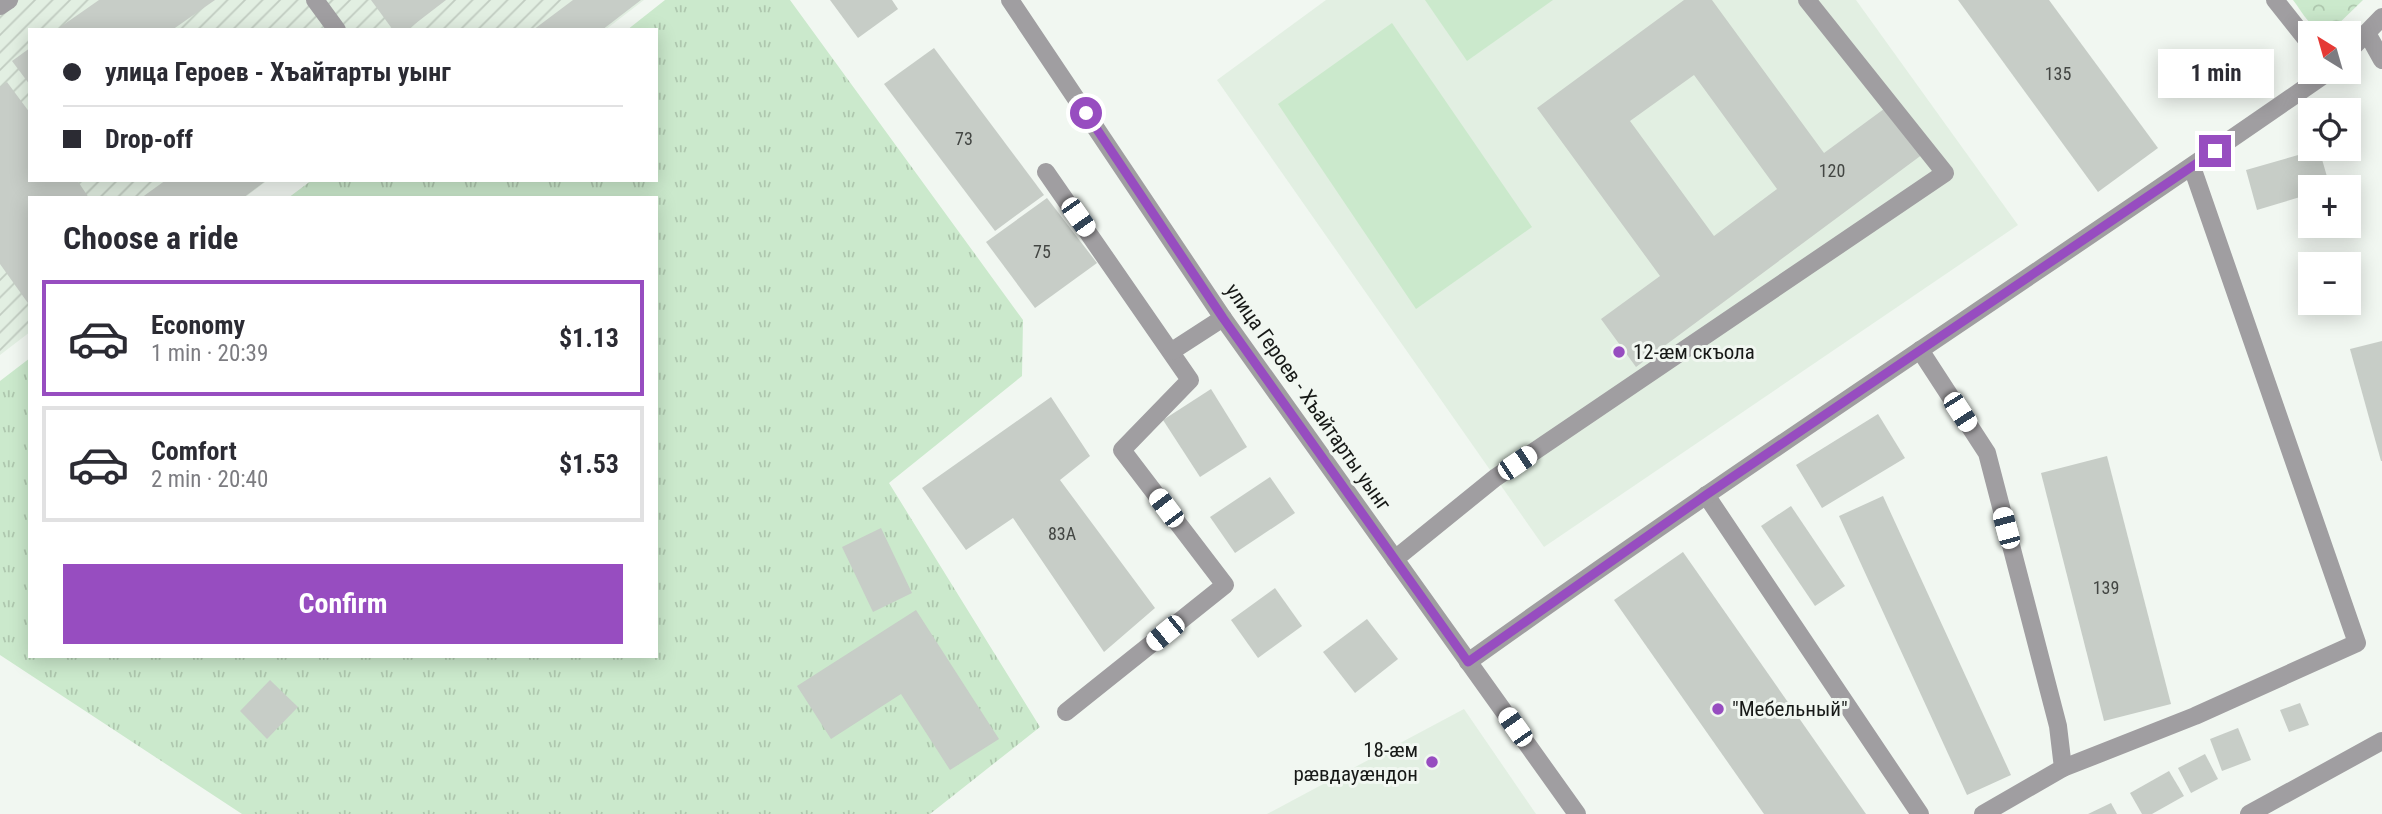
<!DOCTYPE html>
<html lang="en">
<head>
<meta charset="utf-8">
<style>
	body { margin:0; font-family:"Roboto Condensed",sans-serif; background:#f7f7f7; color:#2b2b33; height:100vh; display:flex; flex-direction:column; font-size:26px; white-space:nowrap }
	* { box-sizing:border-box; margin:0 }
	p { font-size:23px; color:#7c7c81 }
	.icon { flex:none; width:38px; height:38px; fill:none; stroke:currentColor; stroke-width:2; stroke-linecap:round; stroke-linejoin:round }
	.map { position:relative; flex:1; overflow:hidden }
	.drawer { position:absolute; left:28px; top:196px; width:630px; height:462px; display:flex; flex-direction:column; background:#fff; border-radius:0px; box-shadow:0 4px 18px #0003 }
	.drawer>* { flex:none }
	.banner { position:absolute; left:28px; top:28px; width:630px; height:154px; border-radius:0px; box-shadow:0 4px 18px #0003; display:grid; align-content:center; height:154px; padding:0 35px; background:#fff }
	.needle { width:46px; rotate:323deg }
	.tools { position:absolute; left:2298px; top:21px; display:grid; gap:14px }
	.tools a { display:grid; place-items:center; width:63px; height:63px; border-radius:0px; background:#fff; box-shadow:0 4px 18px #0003; font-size:35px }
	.end { position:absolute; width:32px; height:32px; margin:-16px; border:9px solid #974dc0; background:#fff; box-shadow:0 0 0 4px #fff }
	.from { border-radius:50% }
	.bubble { position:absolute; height:49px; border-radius:0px; background:#fff; box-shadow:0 4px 18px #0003; font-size:23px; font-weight:700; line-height:49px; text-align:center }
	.car { position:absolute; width:21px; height:42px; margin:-21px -10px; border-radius:9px; box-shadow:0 0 5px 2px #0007; background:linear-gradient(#fff 24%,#345 0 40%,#fff 0 76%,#345 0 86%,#fff 0) }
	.banner b { display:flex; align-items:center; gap:24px; height:66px; font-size:26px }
	.banner b+b { border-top:2px solid #e1e1e2 }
	.banner i { width:18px; height:18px; background:#2b2b33 }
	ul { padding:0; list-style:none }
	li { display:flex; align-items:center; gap:21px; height:116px; margin:0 14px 10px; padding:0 21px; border:4px solid #e1e1e2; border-radius:0px }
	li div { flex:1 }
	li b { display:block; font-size:26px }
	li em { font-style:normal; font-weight:700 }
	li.current { border-color:#974dc0 }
	li>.icon { width:63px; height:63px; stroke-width:1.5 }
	h2 { padding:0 35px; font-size:32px; line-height:84px }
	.cta { display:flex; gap:14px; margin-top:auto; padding:14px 35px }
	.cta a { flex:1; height:80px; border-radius:0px; background:#974dc0; color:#fff; font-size:28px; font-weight:700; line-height:80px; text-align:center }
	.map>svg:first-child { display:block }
	.built { fill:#e2efe2 }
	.industrial { fill:url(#industrial-furrows) }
	.grass { fill:url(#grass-tufts) }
	.park { fill:url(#park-crowns) }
	.garden { fill:#cbe9cc }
	.building { fill:#c7cdc7; fill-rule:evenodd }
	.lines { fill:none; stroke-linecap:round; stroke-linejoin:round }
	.minor { stroke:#a09ea1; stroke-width:18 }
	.route { stroke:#974dc0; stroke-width:9 }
	.poi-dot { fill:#974dc0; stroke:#f1f7f1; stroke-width:2.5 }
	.labels { text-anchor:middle; stroke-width:6; stroke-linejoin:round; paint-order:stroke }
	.number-label { font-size:18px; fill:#434643 }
	.poi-label { font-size:21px; fill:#171917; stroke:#f1f7f1; text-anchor:start }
	.street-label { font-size:21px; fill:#171917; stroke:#f1f7f1 }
</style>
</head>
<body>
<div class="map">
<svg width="2382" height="814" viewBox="0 0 2382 814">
	<defs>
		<pattern id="industrial-furrows" width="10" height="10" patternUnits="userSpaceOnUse" patternTransform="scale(1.75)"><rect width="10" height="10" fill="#e2efe2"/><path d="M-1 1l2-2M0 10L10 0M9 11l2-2" fill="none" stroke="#c1ccc1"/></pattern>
		<pattern id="grass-tufts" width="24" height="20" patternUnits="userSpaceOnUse" patternTransform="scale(1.75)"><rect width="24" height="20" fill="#cbe9cc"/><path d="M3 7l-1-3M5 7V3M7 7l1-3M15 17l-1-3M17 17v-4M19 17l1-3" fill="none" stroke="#aec7ae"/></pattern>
		<pattern id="park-crowns" width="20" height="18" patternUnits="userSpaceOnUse" patternTransform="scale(1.75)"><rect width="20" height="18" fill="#cbe9cc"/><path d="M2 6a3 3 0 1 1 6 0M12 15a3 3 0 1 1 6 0" fill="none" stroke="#aec7ae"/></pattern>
	</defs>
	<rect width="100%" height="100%" fill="#f1f7f1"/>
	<!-- built -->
	<g class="built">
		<polygon points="1326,0 1856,0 2018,225 1544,547 1217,80"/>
		<polygon points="1464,709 1536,814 1267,814"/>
	</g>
	<!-- industrial -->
	<polygon class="industrial" points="0,0 644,0 605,30 30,30 30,180 268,180 244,198 30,198 30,332 0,355"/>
	<!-- grass -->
	<polygon class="grass" points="665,0 790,0 1023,320 1022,376 889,483 1040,727 930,814 242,814 0,655 0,381 30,358 30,656 656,656 656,198 288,198 312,180 656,180 656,30 627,30"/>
	<!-- park -->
	<path class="park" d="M2293 0H2363L2329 33C2312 32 2303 13 2293 0Z"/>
	<!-- garden -->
	<g class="garden">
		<polygon points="1425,0 1553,0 1467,61"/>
		<polygon points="1392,23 1532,227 1416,309 1278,104"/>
	</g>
	<!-- building -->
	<g class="building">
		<polygon points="99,0 215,0 172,30 56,30"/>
		<polygon points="371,0 446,0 407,30 393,30"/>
		<polygon points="573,0 641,0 602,30 533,30"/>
		<polygon points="830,0 892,0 898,9 858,38"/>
		<path d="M1684 0H1712L1824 153 1888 106 1923 154 1636 367 1601 319 1660 276 1537 108ZM1694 75 1777 189 1714 236 1630 121Z"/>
		<polygon points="1958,0 2049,0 2158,148 2098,192"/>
		<polygon points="30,48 30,85 12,61"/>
		<polygon points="934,48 1044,195 995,231 884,84"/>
		<polygon points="7,82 30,113 30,180 77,180 89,198 30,198 30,306 0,264 0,87"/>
		<polygon points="2319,149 2330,187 2310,187 2310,194 2257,210 2246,170"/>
		<polygon points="166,180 267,180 243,198 141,198"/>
		<polygon points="1047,198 1097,263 1035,308 986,242"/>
		<polygon points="2382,341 2382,461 2381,461 2350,349"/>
		<polygon points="1211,389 1247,447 1200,477 1163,420"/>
		<polygon points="1051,397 1090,456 1060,480 1155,608 1104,652 1013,518 966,550 922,488"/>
		<polygon points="1878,414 1905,458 1822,508 1796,465"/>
		<polygon points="2107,456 2171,704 2104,721 2041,473"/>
		<polygon points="1270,477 1295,513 1235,553 1210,517"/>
		<polygon points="1883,496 2011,775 1967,795 1839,516"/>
		<polygon points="1791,506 1845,586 1815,606 1761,526"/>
		<polygon points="881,528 912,593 873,612 842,547"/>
		<polygon points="1683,552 1866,814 1764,814 1614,600"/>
		<polygon points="1275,588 1302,626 1258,658 1231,620"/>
		<polygon points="916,610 999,739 950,770 901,694 831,739 797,686"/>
		<polygon points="1367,619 1398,659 1355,693 1323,652"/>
		<polygon points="270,680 298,707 267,739 240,711"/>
		<polygon points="2300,703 2309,725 2289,732 2280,710"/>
		<polygon points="2238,728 2251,760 2222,771 2210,739"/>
		<polygon points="2205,754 2218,779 2191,793 2178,768"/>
		<polygon points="2169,771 2184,796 2152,814 2142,814 2130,793"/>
		<polygon points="2111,803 2117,814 2088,814"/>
	</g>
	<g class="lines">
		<!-- minor -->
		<g class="minor">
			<polyline points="315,0 337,30"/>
			<polyline points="1010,0 1223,318 1577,814"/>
			<polyline points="2275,0 2310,44"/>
			<polyline points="0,6 9,0"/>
			<polyline points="2367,33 2382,60"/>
			<polyline points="2348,52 2382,17"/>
			<polyline points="1046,172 1190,380 1122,450 1225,585 1066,712"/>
			<polyline points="1920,350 1987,453 2058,726 2063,768 1983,814"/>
			<polyline points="1172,351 1223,318"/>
			<polyline points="1706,495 1920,814"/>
			<polyline points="1395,559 1495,478 1945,173 1807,0"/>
			<path d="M1468 662C1751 459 2043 271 2328 72"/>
			<polyline points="2063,768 2195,716 2357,643 2192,167"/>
			<polyline points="2249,814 2382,741"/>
		</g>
	</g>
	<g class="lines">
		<!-- route -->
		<polyline class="route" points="1086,113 1223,318 1468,662 1706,495 2215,151"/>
	</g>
	<!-- markers -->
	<g class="poi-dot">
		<circle cx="1619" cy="352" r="7"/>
		<circle cx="1718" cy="709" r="7"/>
		<circle cx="1432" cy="762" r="7"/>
	</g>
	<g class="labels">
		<!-- number labels -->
		<g class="number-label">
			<text x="2058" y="80">135</text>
			<text x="964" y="145">73</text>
			<text x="1832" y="177">120</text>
			<text x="1042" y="258">75</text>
			<text x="1062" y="540">83А</text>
			<text x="2106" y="594">139</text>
		</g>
		<!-- poi labels -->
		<g class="poi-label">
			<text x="1633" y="359">12-æм скъола</text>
			<text x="1732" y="716">"Мебельный"</text>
			<text x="1418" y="757" text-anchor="end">18-æм<tspan x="1418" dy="24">рӕвдауӕндон</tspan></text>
		</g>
		<!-- street labels -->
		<g class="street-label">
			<text transform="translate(1308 397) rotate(55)" y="7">улица Героев - Хъайтарты уынг</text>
		</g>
	</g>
</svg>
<div class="tools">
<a><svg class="needle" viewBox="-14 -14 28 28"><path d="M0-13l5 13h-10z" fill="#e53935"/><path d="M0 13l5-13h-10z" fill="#7c7c81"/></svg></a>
<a><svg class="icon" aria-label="locate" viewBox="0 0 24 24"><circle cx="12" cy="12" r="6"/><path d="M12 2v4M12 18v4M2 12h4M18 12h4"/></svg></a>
<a>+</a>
<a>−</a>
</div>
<i class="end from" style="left:1086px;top:113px"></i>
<i class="end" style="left:2215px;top:151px"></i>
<div class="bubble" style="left:2158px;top:49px;width:116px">1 min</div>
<i class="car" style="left:1078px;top:217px;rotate:145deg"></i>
<i class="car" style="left:1960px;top:412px;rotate:147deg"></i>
<i class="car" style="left:1517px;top:463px;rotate:56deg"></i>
<i class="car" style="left:1166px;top:508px;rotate:323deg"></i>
<i class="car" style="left:2006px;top:528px;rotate:345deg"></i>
<i class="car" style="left:1165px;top:633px;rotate:231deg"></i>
<i class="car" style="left:1515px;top:727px;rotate:325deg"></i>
<div class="banner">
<b><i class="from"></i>улица Героев - Хъайтарты уынг</b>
<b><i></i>Drop-off</b>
</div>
<section class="drawer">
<h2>Choose a ride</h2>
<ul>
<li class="current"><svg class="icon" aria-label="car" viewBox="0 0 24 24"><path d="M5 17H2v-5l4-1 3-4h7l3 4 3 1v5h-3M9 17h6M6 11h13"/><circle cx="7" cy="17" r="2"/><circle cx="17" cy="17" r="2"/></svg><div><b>Economy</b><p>1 min · 20:39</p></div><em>$1.13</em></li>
<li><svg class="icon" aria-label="car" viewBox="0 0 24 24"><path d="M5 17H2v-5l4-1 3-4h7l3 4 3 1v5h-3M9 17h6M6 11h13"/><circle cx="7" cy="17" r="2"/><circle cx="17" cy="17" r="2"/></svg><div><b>Comfort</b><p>2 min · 20:40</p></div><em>$1.53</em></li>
</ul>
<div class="cta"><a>Confirm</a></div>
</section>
</div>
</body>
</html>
